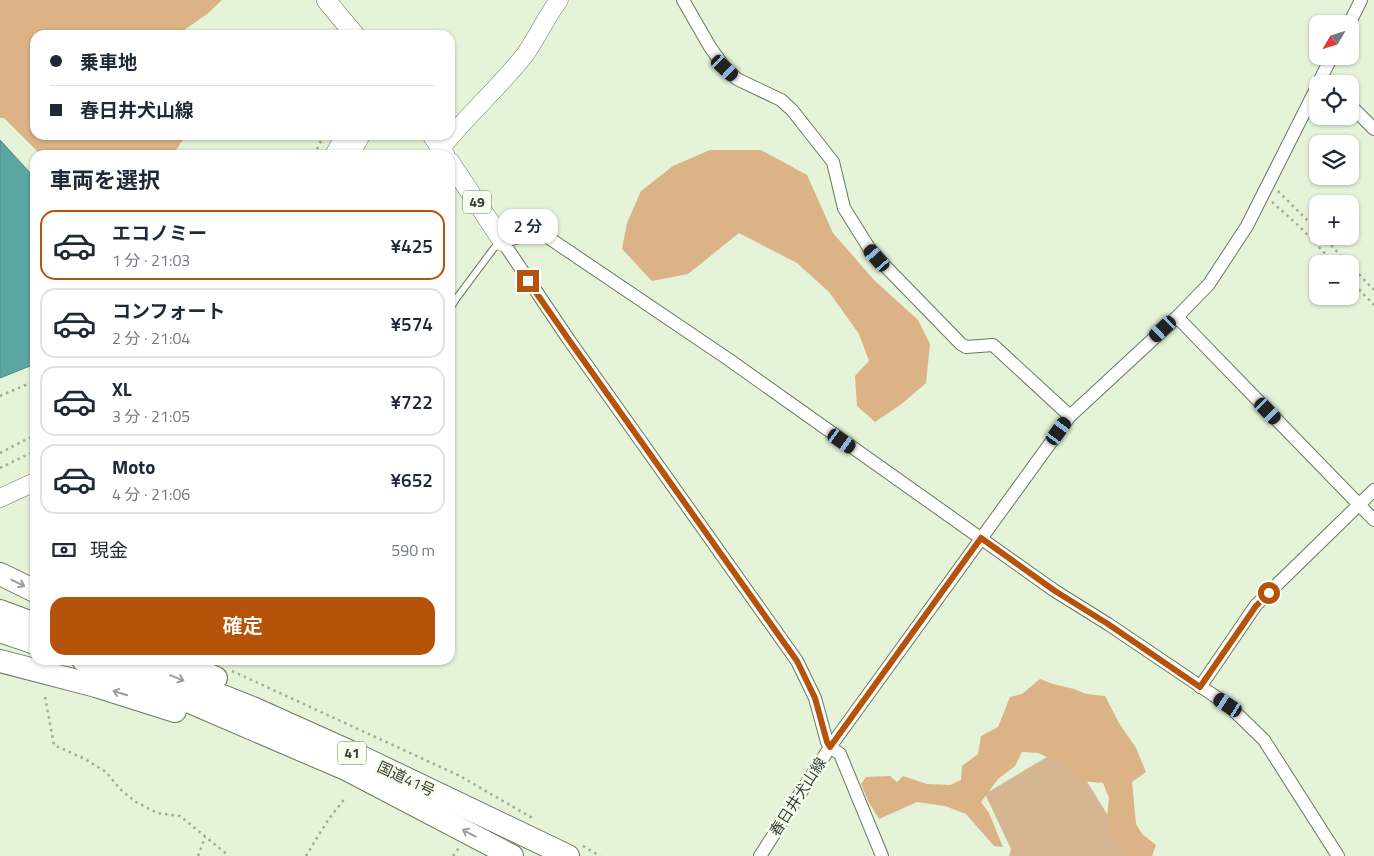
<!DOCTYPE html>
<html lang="ja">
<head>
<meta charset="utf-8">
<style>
	body { margin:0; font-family:"Titillium Web","Noto Sans JP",sans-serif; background:#f6f6f7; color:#1f2937; height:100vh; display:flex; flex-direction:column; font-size:19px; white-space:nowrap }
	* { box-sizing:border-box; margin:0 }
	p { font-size:16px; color:#747a83 }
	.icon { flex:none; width:28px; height:28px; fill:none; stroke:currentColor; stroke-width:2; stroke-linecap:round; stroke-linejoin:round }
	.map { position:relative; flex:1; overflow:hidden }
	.panel { position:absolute; left:30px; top:150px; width:425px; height:515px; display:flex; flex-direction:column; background:#fff; border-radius:15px; box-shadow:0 1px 4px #0004 }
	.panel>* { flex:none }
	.hud { position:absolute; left:30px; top:30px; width:425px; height:110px; border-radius:15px; box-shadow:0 1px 4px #0004; display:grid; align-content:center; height:110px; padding:0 20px; background:#fff }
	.needle { width:32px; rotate:232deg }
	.controls { position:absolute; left:1309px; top:15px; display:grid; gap:10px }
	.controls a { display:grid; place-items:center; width:50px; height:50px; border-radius:10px; background:#fff; box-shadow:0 1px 4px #0004; font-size:25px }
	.end { position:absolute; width:22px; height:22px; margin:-11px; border:6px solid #b45309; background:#fff; box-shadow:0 0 0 2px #fff }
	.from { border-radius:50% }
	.bubble { position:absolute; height:35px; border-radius:15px; background:#fff; box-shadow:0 1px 4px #0004; font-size:16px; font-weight:600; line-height:35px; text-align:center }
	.car { position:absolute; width:15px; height:30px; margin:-15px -8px; border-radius:6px; box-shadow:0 0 4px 1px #0007; background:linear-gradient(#222 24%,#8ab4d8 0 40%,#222 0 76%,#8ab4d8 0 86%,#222 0) }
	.hud b { display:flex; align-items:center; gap:18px; height:48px; font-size:19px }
	.hud b+b { border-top:1px solid #e0e1e3 }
	.hud i { width:12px; height:12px; background:#1f2937 }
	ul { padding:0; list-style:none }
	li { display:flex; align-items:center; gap:15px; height:70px; margin:0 10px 8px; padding:0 10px; border:2px solid #e0e1e3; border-radius:15px }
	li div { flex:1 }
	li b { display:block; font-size:19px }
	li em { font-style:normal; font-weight:600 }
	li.current { border-color:#b45309 }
	li>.icon { width:45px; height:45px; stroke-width:1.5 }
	h2 { padding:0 20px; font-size:22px; line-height:60px }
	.pay { display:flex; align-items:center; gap:12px; height:55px; padding:0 20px; font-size:19px }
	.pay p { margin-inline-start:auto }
	.primary-button { display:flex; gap:10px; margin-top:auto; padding:10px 20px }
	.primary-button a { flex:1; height:58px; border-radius:15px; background:#b45309; color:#fff; font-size:20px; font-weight:600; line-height:58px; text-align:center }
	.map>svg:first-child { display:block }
	.green { fill:#d6b692 }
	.forest { fill:#dbb386 }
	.water { fill:#5ba6a1; stroke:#518780 }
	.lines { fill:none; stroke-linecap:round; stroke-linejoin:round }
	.lane-casing { stroke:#6b775f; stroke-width:8 }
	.street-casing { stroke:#6b775f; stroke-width:14 }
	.secondary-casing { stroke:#6b775f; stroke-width:19 }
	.primary-casing { stroke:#6b775f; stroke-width:20 }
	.highway-casing { stroke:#6b775f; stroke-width:24 }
	.path { stroke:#a1ac97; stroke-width:2.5; stroke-dasharray:2.5 4; stroke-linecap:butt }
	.lane { stroke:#fff; stroke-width:6 }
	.street { stroke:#fff; stroke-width:12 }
	.secondary { stroke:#fff; stroke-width:18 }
	.primary { stroke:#fff; stroke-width:19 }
	.highway { stroke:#fff; stroke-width:22 }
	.oneway { stroke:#9c9f9a }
	.route { stroke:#b45309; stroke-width:6 }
	.labels { text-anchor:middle; stroke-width:5; stroke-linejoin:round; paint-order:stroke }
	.shield { fill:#f6feee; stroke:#72786c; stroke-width:1 }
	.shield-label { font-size:14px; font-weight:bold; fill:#393f34 }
	.street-label { font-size:15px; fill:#393f34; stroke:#f6feee }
</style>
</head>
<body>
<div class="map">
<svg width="1374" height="856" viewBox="0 0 1374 856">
	<rect width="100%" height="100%" fill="#e5f3d8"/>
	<!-- green -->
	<polygon class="green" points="1065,746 1133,856 1009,856 1011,849 985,794"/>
	<!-- forest -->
	<g class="forest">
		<polygon points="0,0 222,0 207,14 177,35 35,35 35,135 186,135 173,155 109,155 99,151 41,155 4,118 0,118"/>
		<polygon points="710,150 761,150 807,175 833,233 874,280 918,320 930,344 926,383 903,403 875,422 857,406 855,376 869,361 859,334 829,292 797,263 739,233 688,274 652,281 622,249 627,223 641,191 673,166"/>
		<polygon points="1040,679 1053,684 1074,689 1086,694 1105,696 1119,723 1136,748 1146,772 1132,782 1136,824 1142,834 1156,845 1152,856 1127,856 1106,828 1109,798 1103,783 1081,781 1062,764 1038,753 1022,752 1015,766 998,779 981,802 989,813 1003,847 994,846 966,814 945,806 917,802 879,819 868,801 861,784 866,777 890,776 897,782 903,776 927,784 950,785 961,780 962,766 978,754 981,736 998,727 1010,697 1022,694"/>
	</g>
	<!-- water -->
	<polygon class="water" points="0,140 33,176 35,177 35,364 0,378"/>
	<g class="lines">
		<!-- lane casing -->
		<g class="lane-casing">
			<polyline id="lane" points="450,309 456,299 494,248 502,242"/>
		</g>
		<!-- street casing -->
		<g class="street-casing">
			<g id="street">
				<polyline points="683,0 710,47 725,68 737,79 781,100 792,110 833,162 844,208 869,248 886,267 961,344 966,347 993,345 1070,416"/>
				<polyline points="1349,24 1361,0"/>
				<polyline points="1318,84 1332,56"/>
				<polyline points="1350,105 1374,129"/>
				<polyline points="1177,317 1374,520"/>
				<polyline points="1200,687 1256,605 1374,490"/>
				<path d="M760 856 830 747 827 742 815 698 797 661 569 340 503 242C518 236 534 232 549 238L728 359 1055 591 1108 624 1228 705 1264 740 1338 856"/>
				<polyline points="882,856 840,754 830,747 1070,416 1177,317 1209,284 1247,226 1318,85"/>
			</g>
		</g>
		<!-- secondary casing -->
		<g class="secondary-casing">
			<g id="secondary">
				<path d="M441 148C467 116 498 88 524 56 537 38 546 17 559 0"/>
				<polyline points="334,155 345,135"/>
				<polyline points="350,155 361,135"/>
				<polyline points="0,498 35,482"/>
			</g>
		</g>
		<!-- primary casing -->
		<g class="primary-casing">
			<g id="primary">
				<polyline points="326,0 355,35"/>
				<polyline points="432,135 445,155"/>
				<polyline points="450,162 503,242"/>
			</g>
		</g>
		<!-- highway casing -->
		<g class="highway-casing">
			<g id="highway">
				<polyline points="0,574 35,591"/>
				<polyline points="0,611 35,624"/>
				<polyline points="0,631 35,643"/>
				<polyline points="83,660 192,703 348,770 512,856"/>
				<polyline points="132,660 255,709 353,753 568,856"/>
				<polyline points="176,660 216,678"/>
				<polyline points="0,661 96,686 175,711"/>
			</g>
		</g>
		<!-- path -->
		<g class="path">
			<polyline points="314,155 324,135"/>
			<polyline points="1278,191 1318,231"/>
			<polyline points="1272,202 1299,226 1335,264"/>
			<polyline points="1322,236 1349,264"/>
			<polyline points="1350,265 1374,290"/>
			<polyline points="1350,280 1374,305"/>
			<polyline points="0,396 35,381"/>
			<polyline points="0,453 35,435"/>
			<polyline points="0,468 35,451"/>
			<polyline points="232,671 460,776 534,819"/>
			<polyline points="45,697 54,745 85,759 106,772 120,789 136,802 157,813 180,816 229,856"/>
			<polyline points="583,846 600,856"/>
			<polyline points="198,856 205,837"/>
			<polyline points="306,856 328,820 346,797"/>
			<polyline points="453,856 459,848"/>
		</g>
		<!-- lane -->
		<use href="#lane" class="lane"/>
		<!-- street -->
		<use href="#street" class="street"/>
		<!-- secondary -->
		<use href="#secondary" class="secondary"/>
		<!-- primary -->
		<use href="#primary" class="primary"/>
		<!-- highway -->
		<use href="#highway" class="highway"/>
	</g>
	<!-- one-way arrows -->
	<defs><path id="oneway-shaft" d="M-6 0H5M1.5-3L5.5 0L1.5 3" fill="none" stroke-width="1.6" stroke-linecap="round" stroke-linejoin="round" transform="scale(1.25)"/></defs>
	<g class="oneway">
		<use href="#oneway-shaft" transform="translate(18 583) rotate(26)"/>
		<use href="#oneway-shaft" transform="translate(177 678) rotate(22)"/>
		<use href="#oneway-shaft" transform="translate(120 693) rotate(-163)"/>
		<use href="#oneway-shaft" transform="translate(469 833) rotate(-152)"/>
	</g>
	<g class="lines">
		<!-- route -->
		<polyline class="route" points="528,281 569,340 797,661 815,698 827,742 830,747 981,538 1055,591 1108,624 1200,687 1256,606 1269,593"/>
	</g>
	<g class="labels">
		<!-- shield labels -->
		<g class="shield">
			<rect x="463" y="190.5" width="28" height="23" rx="4"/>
			<rect x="338" y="741.5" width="28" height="23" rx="4"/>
		</g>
		<g class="shield-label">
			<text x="477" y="207">49</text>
			<text x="352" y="758">41</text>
		</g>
		<!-- street labels -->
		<g class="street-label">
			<text transform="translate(406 779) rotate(25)" y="5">国道41号</text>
			<text transform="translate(798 797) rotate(-57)" y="5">春日井犬山線</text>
		</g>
	</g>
</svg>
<div class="controls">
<a><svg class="needle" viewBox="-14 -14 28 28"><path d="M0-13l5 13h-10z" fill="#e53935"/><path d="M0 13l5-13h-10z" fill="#747a83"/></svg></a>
<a><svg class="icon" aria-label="locate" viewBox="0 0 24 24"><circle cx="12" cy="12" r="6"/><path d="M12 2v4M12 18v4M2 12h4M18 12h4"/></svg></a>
<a><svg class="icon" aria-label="layers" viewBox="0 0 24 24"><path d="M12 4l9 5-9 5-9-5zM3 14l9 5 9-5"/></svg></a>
<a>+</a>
<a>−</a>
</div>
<i class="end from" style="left:1269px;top:593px"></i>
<i class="end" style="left:528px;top:281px"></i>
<div class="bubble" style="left:498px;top:209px;width:60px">2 分</div>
<i class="car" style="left:725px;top:68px;rotate:133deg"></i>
<i class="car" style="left:877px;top:258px;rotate:319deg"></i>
<i class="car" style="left:1163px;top:329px;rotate:227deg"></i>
<i class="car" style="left:1268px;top:411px;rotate:136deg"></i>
<i class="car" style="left:1059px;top:431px;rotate:36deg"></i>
<i class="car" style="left:842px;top:441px;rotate:125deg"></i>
<i class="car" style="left:1228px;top:705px;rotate:303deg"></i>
<div class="hud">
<b><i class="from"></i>乗車地</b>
<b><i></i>春日井犬山線</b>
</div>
<section class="panel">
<h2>車両を選択</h2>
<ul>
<li class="current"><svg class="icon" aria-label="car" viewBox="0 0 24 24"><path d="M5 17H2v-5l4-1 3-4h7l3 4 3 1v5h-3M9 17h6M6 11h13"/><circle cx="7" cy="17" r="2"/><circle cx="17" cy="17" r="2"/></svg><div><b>エコノミー</b><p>1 分 · 21:03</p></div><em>¥425</em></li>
<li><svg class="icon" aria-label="car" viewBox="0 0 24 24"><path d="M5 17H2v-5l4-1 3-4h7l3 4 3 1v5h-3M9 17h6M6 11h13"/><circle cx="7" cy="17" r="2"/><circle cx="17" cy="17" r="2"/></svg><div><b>コンフォート</b><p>2 分 · 21:04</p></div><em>¥574</em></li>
<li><svg class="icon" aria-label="car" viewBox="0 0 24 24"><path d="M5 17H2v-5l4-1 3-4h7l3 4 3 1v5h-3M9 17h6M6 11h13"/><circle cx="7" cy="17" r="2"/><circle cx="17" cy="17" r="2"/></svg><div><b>XL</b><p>3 分 · 21:05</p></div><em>¥722</em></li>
<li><svg class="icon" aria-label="car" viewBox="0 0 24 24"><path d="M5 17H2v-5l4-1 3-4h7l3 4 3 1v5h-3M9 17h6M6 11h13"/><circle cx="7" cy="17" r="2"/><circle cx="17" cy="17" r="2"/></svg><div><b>Moto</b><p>4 分 · 21:06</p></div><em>¥652</em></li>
</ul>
<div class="pay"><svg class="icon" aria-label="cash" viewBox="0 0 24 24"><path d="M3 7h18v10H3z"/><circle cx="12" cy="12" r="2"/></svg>現金<p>590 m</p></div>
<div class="primary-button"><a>確定</a></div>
</section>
</div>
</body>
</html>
